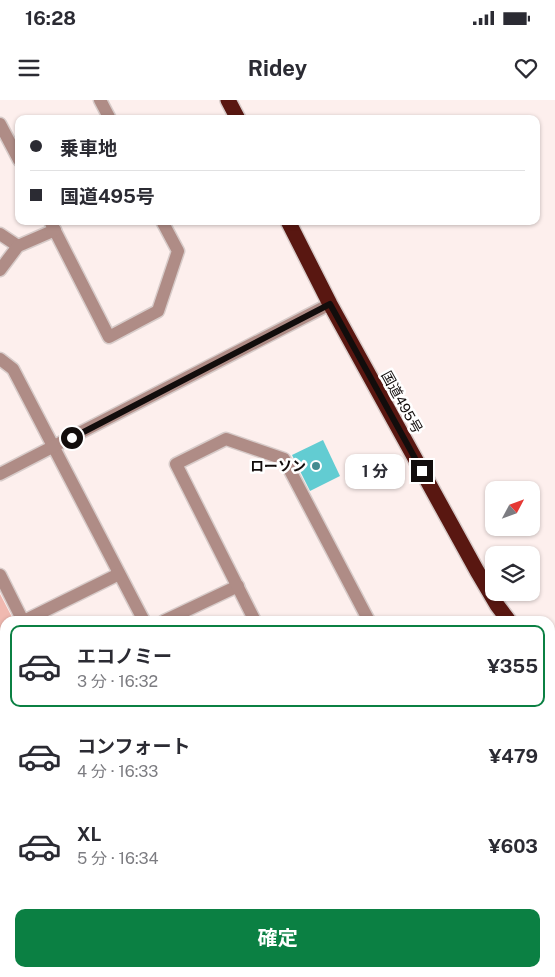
<!DOCTYPE html>
<html lang="ja">
<head>
<meta charset="utf-8">
<style>
	body { margin:0; font-family:"Public Sans","Noto Sans JP",sans-serif; background:#f7f7f7; color:#2b2b33; height:100vh; display:flex; flex-direction:column; font-size:19px; white-space:nowrap }
	* { box-sizing:border-box; margin:0 }
	p { font-size:16px; color:#7c7c81 }
	.icon { flex:none; width:28px; height:28px; fill:none; stroke:currentColor; stroke-width:2; stroke-linecap:round; stroke-linejoin:round }
	.map { position:relative; flex:1; overflow:hidden }
	.sheet { position:absolute; left:0px; top:516px; width:555px; height:361px; display:flex; flex-direction:column; background:#fff; border-radius:15px 15px 0 0; box-shadow:0 1px 4px #0004 }
	.sheet>* { flex:none }
	.banner { position:absolute; left:15px; top:15px; width:525px; height:110px; border-radius:10px; box-shadow:0 1px 4px #0004; display:grid; align-content:center; height:110px; padding:0 15px; background:#fff }
	.needle { width:32px; rotate:49deg }
	.buttons { position:absolute; left:485px; top:381px; display:grid; gap:10px }
	.buttons a { display:grid; place-items:center; width:55px; height:55px; border-radius:10px; background:#fff; box-shadow:0 1px 4px #0004; font-size:25px }
	.end { position:absolute; width:22px; height:22px; margin:-11px; border:6px solid #120d0c; background:#fff; box-shadow:0 0 0 2px #fff }
	.from { border-radius:50% }
	.bubble { position:absolute; height:35px; border-radius:10px; background:#fff; box-shadow:0 1px 4px #0004; font-size:16px; font-weight:700; line-height:35px; text-align:center }
	.banner b { display:flex; align-items:center; gap:18px; height:48px; font-size:19px }
	.banner b+b { border-top:1px solid #e1e1e2 }
	.banner i { width:12px; height:12px; background:#2b2b33 }
	ul { padding:9px 0 0; list-style:none }
	li { display:flex; align-items:center; gap:15px; height:82px; margin:0 10px 8px; padding:0 5px; border:2px solid transparent; border-radius:10px }
	li div { flex:1 }
	li b { display:block; font-size:19px }
	li em { font-style:normal; font-weight:700 }
	li.on { border-color:#0b8043 }
	li>.icon { width:45px; height:45px; stroke-width:1.5 }
	.primary-button { display:flex; gap:10px; margin-top:auto; padding:10px 15px }
	.primary-button a { flex:1; height:58px; border-radius:10px; background:#0b8043; color:#fff; font-size:20px; font-weight:700; line-height:58px; text-align:center }
	.status { display:flex; justify-content:space-between; align-items:center; height:35px; padding:0 25px; background:#fff; direction:ltr }
	.status svg { height:14px; fill:currentColor }
	header { display:flex; justify-content:space-between; align-items:center; height:65px; padding:0 15px; background:#fff; font-size:22px; font-weight:700 }
	.map>svg:first-child { display:block }
	.green { fill:#f0b9b0 }
	.forest { fill:#f8a79b }
	.building { fill:#62ccd2 }
	.lines { fill:none; stroke-linecap:round; stroke-linejoin:round }
	.minor-casing { stroke:#d7cbc9; stroke-width:15 }
	.highway-casing { stroke:#d7cbc9; stroke-width:18 }
	.minor { stroke:#af8c86; stroke-width:12 }
	.highway { stroke:#591711; stroke-width:15 }
	.route { stroke:#120d0c; stroke-width:6 }
	.poi-dot { fill:#448c90; stroke:#fff; stroke-width:2 }
	.labels { text-anchor:middle; stroke-width:5; stroke-linejoin:round; paint-order:stroke }
	.street-label { font-size:14px; fill:#120d0c; stroke:#fff }
	.poi-label { font-size:14px; font-weight:bold; fill:#120d0c; stroke:#fff; text-anchor:end }
</style>
</head>
<body>
<div class="status"><b>16:28</b><svg viewBox="0 0 49 12"><path d="M0 12V9h3v3zM5 12V6h3v6zM10 12V3h3v9zM15 12V0h3v12zM26 1h20v11H26zM47 4h2v5h-2z"/></svg></div>
<header><svg class="icon" aria-label="menu" viewBox="0 0 24 24"><path d="M4 6h16M4 12h16M4 18h16"/></svg>Ridey<svg class="icon" aria-label="heart" viewBox="0 0 24 24"><path d="M12 20l-8-8c-3-5 5-10 8-4 3-6 11-1 8 4z"/></svg></header>
<div class="map">
<svg width="555" height="877" viewBox="0 0 555 877">
	<rect width="100%" height="100%" fill="#fdefed"/>
	<!-- green -->
	<polygon class="green" points="0,494 14,521 5,521 5,601 2,605 0,603"/>
	<!-- forest -->
	<g class="forest">
		<polygon points="555,660 555,770 550,771 550,661"/>
		<rect x="215" y="872" width="271" height="5"/>
	</g>
	<!-- building -->
	<polygon class="building" points="323,340 340,376 310,391 292,355"/>
	<g class="lines">
		<!-- minor casing -->
		<g class="minor-casing">
			<g id="minor">
				<polyline points="100,0 110,19"/>
				<polyline points="0,24 19,60"/>
				<polyline points="50,121 109,237 158,211 178,151 162,121"/>
				<polyline points="0,134 18,146"/>
				<polyline points="0,170 18,146 55,130"/>
				<polyline points="0,259 13,269 144,521"/>
				<polyline points="0,374 330,204"/>
				<polyline points="0,475 23,521"/>
				<polyline points="24,521 119,474"/>
				<polyline points="164,521 238,486"/>
				<polyline points="255,521 176,364 226,339 284,359 369,521"/>
				<polyline points="0,622 5,615"/>
				<polyline points="0,707 5,711"/>
				<polyline points="0,790 5,783"/>
				<polyline points="550,870 555,869"/>
				<polyline points="0,874 4,877"/>
				<polyline points="52,877 55,872"/>
				<polyline points="168,877 171,872"/>
				<polyline points="528,877 537,872"/>
			</g>
		</g>
		<!-- highway casing -->
		<g class="highway-casing">
			<g id="highway">
				<polyline points="228,0 238,19"/>
				<polyline points="288,121 330,204 477,471 497,505 509,521"/>
				<polyline points="550,573 555,578"/>
			</g>
		</g>
		<!-- minor -->
		<use href="#minor" class="minor"/>
		<!-- highway -->
		<use href="#highway" class="highway"/>
	</g>
	<g class="lines">
		<!-- route -->
		<polyline class="route" points="72,338 330,204 422,371"/>
	</g>
	<!-- markers -->
	<circle class="poi-dot" cx="316" cy="366" r="5"/>
	<g class="labels">
		<!-- street labels -->
		<g class="street-label">
			<text transform="translate(402 302) rotate(61)" y="5">国道495号</text>
		</g>
		<!-- poi labels -->
		<g class="poi-label">
			<text x="306" y="371">ローソン</text>
		</g>
	</g>
</svg>
<div class="buttons">
<a><svg class="needle" viewBox="-14 -14 28 28"><path d="M0-13l5 13h-10z" fill="#e53935"/><path d="M0 13l5-13h-10z" fill="#7c7c81"/></svg></a>
<a><svg class="icon" aria-label="layers" viewBox="0 0 24 24"><path d="M12 4l9 5-9 5-9-5zM3 14l9 5 9-5"/></svg></a>
</div>
<i class="end from" style="left:72px;top:338px"></i>
<i class="end" style="left:422px;top:371px"></i>
<div class="bubble" style="left:345px;top:354px;width:60px">1 分</div>
<div class="banner">
<b><i class="from"></i>乗車地</b>
<b><i></i>国道495号</b>
</div>
<section class="sheet">
<ul>
<li class="on"><svg class="icon" aria-label="car" viewBox="0 0 24 24"><path d="M5 17H2v-5l4-1 3-4h7l3 4 3 1v5h-3M9 17h6M6 11h13"/><circle cx="7" cy="17" r="2"/><circle cx="17" cy="17" r="2"/></svg><div><b>エコノミー</b><p>3 分 · 16:32</p></div><em>¥355</em></li>
<li><svg class="icon" aria-label="car" viewBox="0 0 24 24"><path d="M5 17H2v-5l4-1 3-4h7l3 4 3 1v5h-3M9 17h6M6 11h13"/><circle cx="7" cy="17" r="2"/><circle cx="17" cy="17" r="2"/></svg><div><b>コンフォート</b><p>4 分 · 16:33</p></div><em>¥479</em></li>
<li><svg class="icon" aria-label="car" viewBox="0 0 24 24"><path d="M5 17H2v-5l4-1 3-4h7l3 4 3 1v5h-3M9 17h6M6 11h13"/><circle cx="7" cy="17" r="2"/><circle cx="17" cy="17" r="2"/></svg><div><b>XL</b><p>5 分 · 16:34</p></div><em>¥603</em></li>
</ul>
<div class="primary-button"><a>確定</a></div>
</section>
</div>
</body>
</html>
